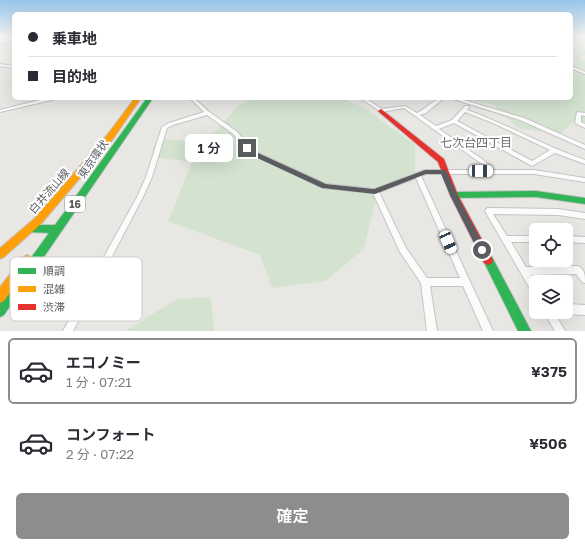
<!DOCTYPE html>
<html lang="ja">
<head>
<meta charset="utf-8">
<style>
	body { margin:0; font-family:"Golos Text","Noto Sans JP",sans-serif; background:#f7f7f7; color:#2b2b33; height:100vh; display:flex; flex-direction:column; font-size:15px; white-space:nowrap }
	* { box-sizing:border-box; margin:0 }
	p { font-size:13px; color:#7c7c81 }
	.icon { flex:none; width:22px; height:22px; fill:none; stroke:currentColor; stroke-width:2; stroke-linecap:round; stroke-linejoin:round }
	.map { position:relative; height:331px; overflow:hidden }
	.side { display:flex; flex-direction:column; background:#fff; flex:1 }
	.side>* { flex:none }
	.top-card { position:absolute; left:12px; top:12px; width:561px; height:88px; border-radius:6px; box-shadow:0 4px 16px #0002; display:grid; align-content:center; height:88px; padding:0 16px; background:#fff }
	.buttons { position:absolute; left:529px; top:223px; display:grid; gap:8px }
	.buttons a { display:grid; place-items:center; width:44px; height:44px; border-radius:6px; background:#fff; box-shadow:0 4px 16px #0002; font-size:20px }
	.end { position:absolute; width:18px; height:18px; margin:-9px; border:5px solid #5a5d60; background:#fff; box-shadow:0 0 0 2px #fff }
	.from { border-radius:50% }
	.bubble { position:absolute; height:28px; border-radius:6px; background:#fff; box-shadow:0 4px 16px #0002; font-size:13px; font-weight:600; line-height:28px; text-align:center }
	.car { position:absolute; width:12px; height:24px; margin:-12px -6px; border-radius:5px; box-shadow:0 0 3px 1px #0007; background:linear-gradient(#fff 24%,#345 0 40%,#fff 0 76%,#345 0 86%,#fff 0) }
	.top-card b { display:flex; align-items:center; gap:14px; height:38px; font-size:15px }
	.top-card b+b { border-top:1px solid #e1e1e2 }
	.top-card i { width:10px; height:10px; background:#2b2b33 }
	ul { padding:7px 0 0; list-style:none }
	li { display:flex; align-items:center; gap:12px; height:66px; margin:0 8px 6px; padding:0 8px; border:2px solid transparent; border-radius:6px }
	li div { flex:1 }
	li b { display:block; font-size:15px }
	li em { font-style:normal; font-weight:600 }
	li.on { border-color:#8c8d8e }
	li>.icon { width:36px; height:36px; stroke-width:1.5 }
	.action { display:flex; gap:8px; margin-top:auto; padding:8px 16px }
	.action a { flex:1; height:46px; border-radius:6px; background:#8c8d8e; color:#fff; font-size:16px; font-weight:600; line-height:46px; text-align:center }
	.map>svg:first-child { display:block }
	.green { fill:#d3e3d0 }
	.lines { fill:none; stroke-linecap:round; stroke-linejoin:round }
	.river { fill:#bbdbef; fill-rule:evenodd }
	.street-casing { stroke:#c5c4c4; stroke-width:2 }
	.fast-casing { stroke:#c5c5c5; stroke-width:2 }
	.slow-casing { stroke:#c5c5c5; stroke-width:2 }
	.jam-casing { stroke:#c5c5c5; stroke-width:2 }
	.street { fill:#fcfbfb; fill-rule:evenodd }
	.fast { fill:#30b455; fill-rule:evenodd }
	.slow { fill:#ff9f0a; fill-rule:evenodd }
	.jam { fill:#e5322d; fill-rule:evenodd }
	.route { fill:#5a5d60 }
	.labels { text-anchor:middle; stroke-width:4; stroke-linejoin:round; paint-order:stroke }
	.shield { fill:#fff; stroke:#8c8e90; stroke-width:1 }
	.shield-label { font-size:10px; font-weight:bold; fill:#5a5d60 }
	.street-label { font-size:11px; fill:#5a5d60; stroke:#fff }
	.neighbourhood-label { font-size:12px; fill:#6b6f72; stroke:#fff }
	.key { fill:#fff; stroke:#cececf; stroke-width:1 }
	.key-label { font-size:11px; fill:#5a5d60 }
</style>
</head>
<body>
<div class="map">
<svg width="585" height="331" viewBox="0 0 585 331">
	<rect width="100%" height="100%" fill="#e9e7e3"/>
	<!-- green -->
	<g class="green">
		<polygon points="571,44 577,44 585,49 585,55 578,57 585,60 585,122 573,122 561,134 518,128 493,105 455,98 571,98"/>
		<polygon points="255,98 341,98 363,107 415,145 415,175 378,190 364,249 325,281 272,288 260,255 168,221 192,162 152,157 153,147 163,139 189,141 215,132 239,105"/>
		<polygon points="211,297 214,331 125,331 177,299"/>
	</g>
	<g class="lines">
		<!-- river -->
		<polygon class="river" points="14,41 14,45 0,47 0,43"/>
		<!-- street casing -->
		<g class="street-casing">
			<g id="street">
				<polygon points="0,64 14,66 14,68 0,66"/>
				<polygon points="571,66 585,72 585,74 571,68"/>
				<polygon points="48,98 56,98 56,99 0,112 0,110"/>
				<path d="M190 98H194L208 111 236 131 256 152 326 184 375 189 425 170H487L482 164 404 108 381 112 360 98H365L382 109 405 106 417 113C426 109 434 98 444 98L426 113 420 115 436 126 452 120 465 106H469V107L467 110C507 124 544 146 585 160V164L555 153 532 166 454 123 439 129 486 162 494 170H534L585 178V182L534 174H426L421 176 493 331H483L463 286H430L437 331H427L421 283 400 252 373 193 323 188 252 154 232 133 207 115 173 125 167 128 152 177 143 197 73 331H63L137 197 146 177 162 127 169 123 204 112ZM465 112 493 123 550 150 532 161 457 121ZM416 178 460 278H427L406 248 379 192Z"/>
				<polygon points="450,98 457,98 524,118 585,145 585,149 520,120"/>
				<polygon points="577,112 585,113 585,116 581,115 581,122 585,124 585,128 575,123"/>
				<path d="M488 208 558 209 585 213V219L558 215 493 214 507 236H536V242H511L526 267 578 266C585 269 585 276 585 283L582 282 576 274 531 275 536 283V295L533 294 485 211 486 209Z"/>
				<polygon points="566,236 585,237 585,243 566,242"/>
				<polygon points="566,304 585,305 585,315 566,314 563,312 566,312"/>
				<polygon points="544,312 554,312 565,331 555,331"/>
			</g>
		</g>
		<!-- fast casing -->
		<g class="fast-casing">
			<g id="fast">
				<polygon points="147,98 153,98 4,315 0,317 0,301 49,233 27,232 25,229 27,226 30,225 55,225"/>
				<polygon points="536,191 585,198 585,204 536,197 454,198 451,197 450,195 451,193 454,192"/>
				<polygon points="488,255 492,257 531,331 518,331 483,260 484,257"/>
			</g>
		</g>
		<!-- slow casing -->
		<g class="slow-casing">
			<g id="slow">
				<polygon points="135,98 141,98 113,139 41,224 4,257 0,259 0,248 35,218 107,135"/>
				<polygon points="27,255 31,257 32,260 31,263 4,301 0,303 0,287 23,257"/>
			</g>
		</g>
		<!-- jam casing -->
		<g class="jam-casing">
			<polygon id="jam" points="381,109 444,159 458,195 493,260 492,263 488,265 484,263 450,195 438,162 379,112 378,111"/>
		</g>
		<!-- street -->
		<use href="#street" class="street"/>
		<!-- fast -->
		<use href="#fast" class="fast"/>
		<!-- slow -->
		<use href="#slow" class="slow"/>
		<!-- jam -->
		<use href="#jam" class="jam"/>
	</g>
	<!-- sky -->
	<linearGradient id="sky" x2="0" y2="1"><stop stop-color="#96c4eb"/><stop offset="0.44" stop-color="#f5f4f2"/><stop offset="1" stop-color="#f5f4f2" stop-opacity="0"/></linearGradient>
	<rect width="585" height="82" fill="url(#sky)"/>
	<!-- route -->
	<polygon class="route" points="247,146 256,152 326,184 374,189 425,170 446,170 457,195 486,250 485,252 479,252 450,195 441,174 426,174 375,194 322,188 251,155 244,148"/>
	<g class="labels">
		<!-- shield labels -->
		<rect class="shield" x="65" y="196" width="20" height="16" rx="3"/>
		<g class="shield-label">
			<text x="75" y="208">16</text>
		</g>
		<!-- street labels -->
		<g class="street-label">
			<text transform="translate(93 159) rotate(-55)" y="4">東京環状</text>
			<text transform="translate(49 191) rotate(-49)" y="4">白井流山線</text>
		</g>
		<!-- neighbourhood labels -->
		<g class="neighbourhood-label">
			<text x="476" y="147">七次台四丁目</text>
		</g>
	</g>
	<!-- legend -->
	<rect x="10" y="257" width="132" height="64" rx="6" class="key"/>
	<rect x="18" y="268" width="18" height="6" fill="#30b455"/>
	<rect x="18" y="286" width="18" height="6" fill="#ff9f0a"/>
	<rect x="18" y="304" width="18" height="6" fill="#e5322d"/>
	<g class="key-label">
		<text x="43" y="275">順調</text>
		<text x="43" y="293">混雑</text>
		<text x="43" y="311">渋滞</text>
	</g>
</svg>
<div class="buttons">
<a><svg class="icon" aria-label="locate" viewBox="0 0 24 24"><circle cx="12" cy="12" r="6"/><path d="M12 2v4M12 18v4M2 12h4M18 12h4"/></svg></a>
<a><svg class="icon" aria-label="layers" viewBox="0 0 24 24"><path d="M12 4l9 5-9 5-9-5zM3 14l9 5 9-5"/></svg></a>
</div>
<i class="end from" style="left:482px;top:250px"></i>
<i class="end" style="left:247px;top:148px"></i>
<div class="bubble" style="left:185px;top:134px;width:48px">1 分</div>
<i class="car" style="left:481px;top:171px;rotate:90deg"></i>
<i class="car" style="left:448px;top:242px;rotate:156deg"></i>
<div class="top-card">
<b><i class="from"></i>乗車地</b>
<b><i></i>目的地</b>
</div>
</div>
<section class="side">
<ul>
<li class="on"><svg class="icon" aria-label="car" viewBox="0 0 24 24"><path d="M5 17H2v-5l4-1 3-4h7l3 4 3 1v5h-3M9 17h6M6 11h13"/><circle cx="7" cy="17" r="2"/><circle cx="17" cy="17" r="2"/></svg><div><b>エコノミー</b><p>1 分 · 07:21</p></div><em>¥375</em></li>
<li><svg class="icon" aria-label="car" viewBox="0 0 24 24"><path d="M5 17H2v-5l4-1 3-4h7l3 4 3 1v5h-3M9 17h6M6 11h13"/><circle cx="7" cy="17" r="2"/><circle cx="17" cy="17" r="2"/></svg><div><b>コンフォート</b><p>2 分 · 07:22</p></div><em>¥506</em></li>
</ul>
<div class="action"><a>確定</a></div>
</section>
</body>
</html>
